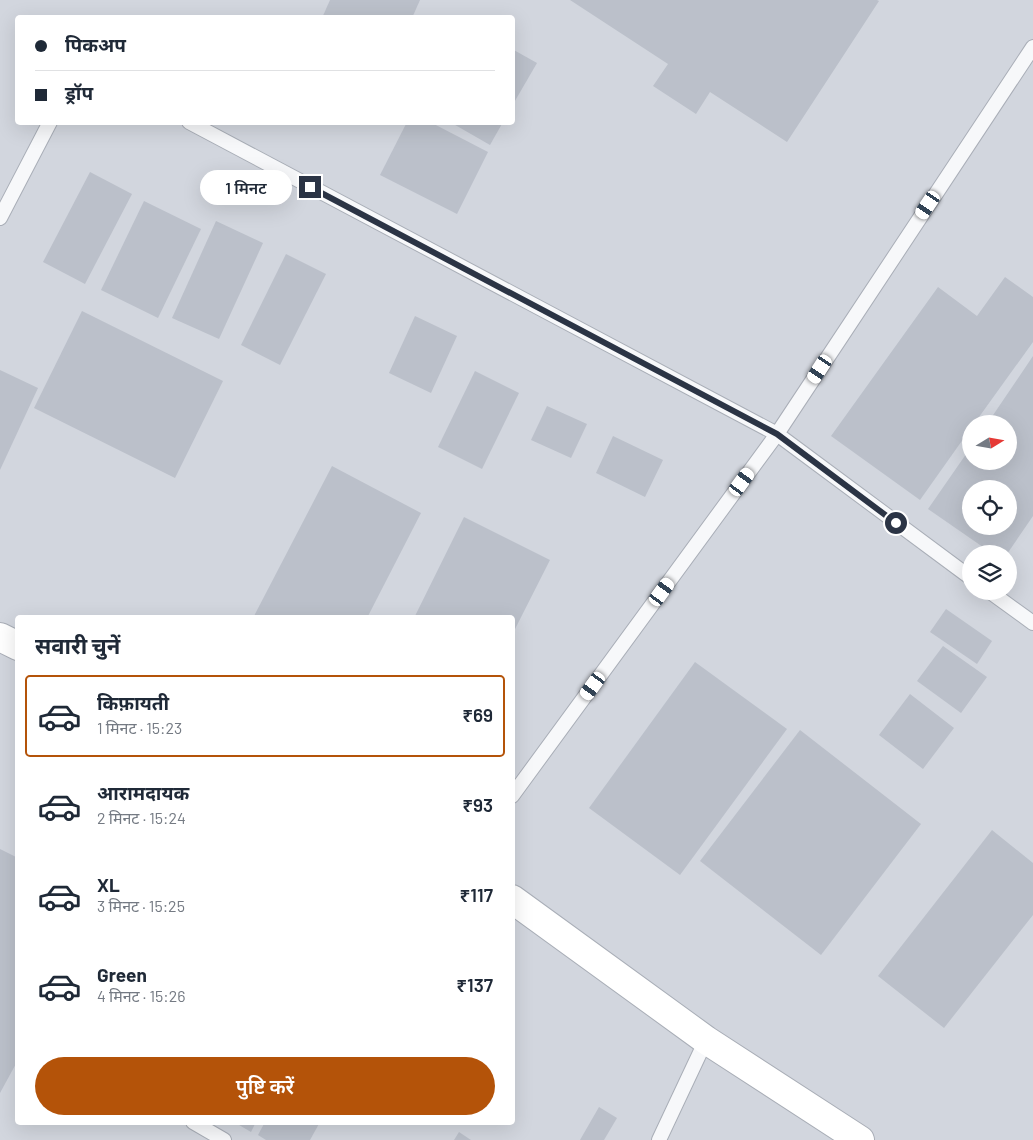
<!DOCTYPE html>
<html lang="hi">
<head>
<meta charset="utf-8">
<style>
	body { margin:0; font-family:Barlow,"Noto Sans Devanagari",sans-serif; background:#f6f6f7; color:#1f2937; height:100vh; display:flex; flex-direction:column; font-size:19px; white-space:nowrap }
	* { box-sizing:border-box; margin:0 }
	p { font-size:16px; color:#747a83 }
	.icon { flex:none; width:28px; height:28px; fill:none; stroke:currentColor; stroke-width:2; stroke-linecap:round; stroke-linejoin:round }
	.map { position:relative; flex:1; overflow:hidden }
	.side { position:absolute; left:15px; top:615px; width:500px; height:510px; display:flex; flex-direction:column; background:#fff; border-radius:5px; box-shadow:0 5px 20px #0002 }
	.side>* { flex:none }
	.guide { position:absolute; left:15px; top:15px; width:500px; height:110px; border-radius:5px; box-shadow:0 5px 20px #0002; display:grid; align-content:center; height:110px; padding:0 20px; background:#fff }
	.needle { width:32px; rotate:79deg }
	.controls { position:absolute; left:962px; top:415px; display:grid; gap:10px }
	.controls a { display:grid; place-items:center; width:55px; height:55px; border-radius:50%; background:#fff; box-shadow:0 5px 20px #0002; font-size:25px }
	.end { position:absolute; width:22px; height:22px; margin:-11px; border:6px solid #2b3445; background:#fff; box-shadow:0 0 0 2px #fff }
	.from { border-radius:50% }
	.bubble { position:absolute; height:35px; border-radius:18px; background:#fff; box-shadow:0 5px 20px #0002; font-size:16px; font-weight:600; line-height:35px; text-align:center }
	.car { position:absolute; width:15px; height:30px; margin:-15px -8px; border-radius:6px; box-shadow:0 0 4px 1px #0007; background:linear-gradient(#fff 24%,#345 0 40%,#fff 0 76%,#345 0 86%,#fff 0) }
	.guide b { display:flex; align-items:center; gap:18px; height:48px; font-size:19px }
	.guide b+b { border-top:1px solid #e0e1e3 }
	.guide i { width:12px; height:12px; background:#1f2937 }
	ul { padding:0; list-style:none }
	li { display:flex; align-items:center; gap:15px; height:82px; margin:0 10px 8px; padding:0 10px; border:2px solid transparent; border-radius:5px }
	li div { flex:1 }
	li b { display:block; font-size:19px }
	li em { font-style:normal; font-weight:600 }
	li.selected { border-color:#b45309 }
	li>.icon { width:45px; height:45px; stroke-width:1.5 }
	h2 { padding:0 20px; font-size:22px; line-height:60px }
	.cta { display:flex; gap:10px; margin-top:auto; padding:10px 20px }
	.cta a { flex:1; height:58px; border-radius:30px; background:#b45309; color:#fff; font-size:20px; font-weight:600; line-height:58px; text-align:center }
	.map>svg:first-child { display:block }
	.built { fill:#d2d6de; fill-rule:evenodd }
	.building { fill:#bbc0ca; fill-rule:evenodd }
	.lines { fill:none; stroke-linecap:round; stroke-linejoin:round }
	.lane-casing { stroke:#a9aeb7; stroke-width:16 }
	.secondary-casing { stroke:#a9aeb7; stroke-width:30 }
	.lane { stroke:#f7f8fa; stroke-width:14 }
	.secondary { stroke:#fff; stroke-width:28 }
	.route { stroke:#2b3445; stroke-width:6 }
</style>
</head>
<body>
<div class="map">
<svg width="1033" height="1140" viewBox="0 0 1033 1140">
	<rect width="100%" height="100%" fill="#e4e7ec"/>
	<!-- built -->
	<path class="built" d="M0 0H1033V1140H0ZM18 18H512V122H18ZM971 424H1009V461H971ZM971 489H1009V526H971ZM971 554H1009V591H971ZM18 618H512V1122H18Z"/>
	<!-- building -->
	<g class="building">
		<polygon points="330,0 420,0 412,18 322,18"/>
		<polygon points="570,0 877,0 879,1 787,142 710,92 696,114 653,86 668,64"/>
		<polygon points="512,49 537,63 512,106"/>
		<polygon points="407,122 430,122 488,152 457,214 380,175"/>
		<polygon points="450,122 503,122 490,145"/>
		<polygon points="90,172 132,194 85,284 43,262"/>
		<polygon points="144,201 201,229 158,318 101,290"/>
		<polygon points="216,221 263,243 219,339 172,318"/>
		<polygon points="286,254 326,274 280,365 241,345"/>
		<polygon points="1005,277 1033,297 1033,342 974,424 971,424 971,428 920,500 831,436 938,287 977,316"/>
		<polygon points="82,311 223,381 175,478 34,408"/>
		<polygon points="415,316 457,336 431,393 389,373"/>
		<path d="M1033 356V516L1007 554H993L928 509 971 447V461H1009V424H987ZM971 489H1009V526H971Z"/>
		<polygon points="0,370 38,388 0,470"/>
		<polygon points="475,371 519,393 482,469 438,447"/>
		<polygon points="547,406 587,424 571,458 531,440"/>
		<polygon points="613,436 663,460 645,497 596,473"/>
		<polygon points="332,466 421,513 367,618 253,618"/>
		<polygon points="464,517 550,560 512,635 512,618 414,618"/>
		<polygon points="946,609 992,641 977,664 930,632"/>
		<polygon points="943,646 987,677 961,713 917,681"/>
		<polygon points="695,662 787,729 680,875 589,808"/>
		<polygon points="910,694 954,728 923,769 879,735"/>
		<polygon points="800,730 921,824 821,955 700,861"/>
		<polygon points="992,830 1033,863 1033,915 944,1028 878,976"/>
		<polygon points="0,849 18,858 18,1060 0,1093"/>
		<polygon points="599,1107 617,1118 604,1140 580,1140"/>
		<polygon points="234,1122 256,1122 251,1132"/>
		<polygon points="265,1122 320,1122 310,1140 266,1140 258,1135"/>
		<polygon points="459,1132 471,1140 454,1140"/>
	</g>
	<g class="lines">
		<!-- lane casing -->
		<g class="lane-casing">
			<g id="lane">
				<polyline points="189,122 777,434 971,578"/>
				<polyline points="0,218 50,122"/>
				<polyline points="989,591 1033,623"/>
				<polyline points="512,796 777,434 1033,47"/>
				<polyline points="193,1122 224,1140"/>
				<polyline points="659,1140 706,1040"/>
			</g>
		</g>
		<!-- secondary casing -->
		<g class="secondary-casing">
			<g id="secondary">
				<polyline points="0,637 18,646"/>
				<polyline points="512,899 706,1040 860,1140"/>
			</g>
		</g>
		<!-- lane -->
		<use href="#lane" class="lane"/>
		<!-- secondary -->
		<use href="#secondary" class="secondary"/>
	</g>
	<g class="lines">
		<!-- route -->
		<polyline class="route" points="310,187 777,434 896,523"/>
	</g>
</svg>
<div class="controls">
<a><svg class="needle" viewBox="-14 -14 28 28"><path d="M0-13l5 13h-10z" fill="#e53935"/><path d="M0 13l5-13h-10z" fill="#747a83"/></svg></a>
<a><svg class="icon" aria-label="locate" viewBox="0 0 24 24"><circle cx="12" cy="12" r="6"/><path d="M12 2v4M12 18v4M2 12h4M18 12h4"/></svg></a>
<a><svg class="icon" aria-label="layers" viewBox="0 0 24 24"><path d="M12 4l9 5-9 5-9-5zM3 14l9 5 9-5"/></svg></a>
</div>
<i class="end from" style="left:896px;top:523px"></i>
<i class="end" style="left:310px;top:187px"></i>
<div class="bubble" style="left:200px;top:170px;width:92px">1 मिनट</div>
<i class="car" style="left:928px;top:205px;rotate:214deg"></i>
<i class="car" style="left:820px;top:369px;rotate:213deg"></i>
<i class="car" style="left:742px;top:482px;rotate:36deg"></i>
<i class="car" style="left:662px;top:592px;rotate:36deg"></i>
<i class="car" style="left:593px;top:686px;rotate:216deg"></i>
<div class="guide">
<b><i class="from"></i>पिकअप</b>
<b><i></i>ड्रॉप</b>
</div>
<section class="side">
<h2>सवारी चुनें</h2>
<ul>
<li class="selected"><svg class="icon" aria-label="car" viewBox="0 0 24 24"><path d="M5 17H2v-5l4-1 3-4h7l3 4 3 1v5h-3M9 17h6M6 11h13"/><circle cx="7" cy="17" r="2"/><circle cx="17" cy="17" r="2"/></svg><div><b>किफ़ायती</b><p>1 मिनट · 15:23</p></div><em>₹69</em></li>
<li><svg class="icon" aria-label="car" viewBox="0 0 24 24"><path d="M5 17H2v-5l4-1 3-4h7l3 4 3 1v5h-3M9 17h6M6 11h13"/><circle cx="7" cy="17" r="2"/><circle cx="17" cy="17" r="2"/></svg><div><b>आरामदायक</b><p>2 मिनट · 15:24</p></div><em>₹93</em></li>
<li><svg class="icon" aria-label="car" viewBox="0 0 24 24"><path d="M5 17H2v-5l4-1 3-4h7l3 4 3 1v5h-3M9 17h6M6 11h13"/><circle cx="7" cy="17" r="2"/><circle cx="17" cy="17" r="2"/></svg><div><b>XL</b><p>3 मिनट · 15:25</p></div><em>₹117</em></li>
<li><svg class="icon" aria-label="car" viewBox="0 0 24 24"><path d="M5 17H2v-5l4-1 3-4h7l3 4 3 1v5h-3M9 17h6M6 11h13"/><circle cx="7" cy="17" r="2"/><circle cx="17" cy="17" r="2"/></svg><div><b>Green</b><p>4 मिनट · 15:26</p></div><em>₹137</em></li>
</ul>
<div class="cta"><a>पुष्टि करें</a></div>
</section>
</div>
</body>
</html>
